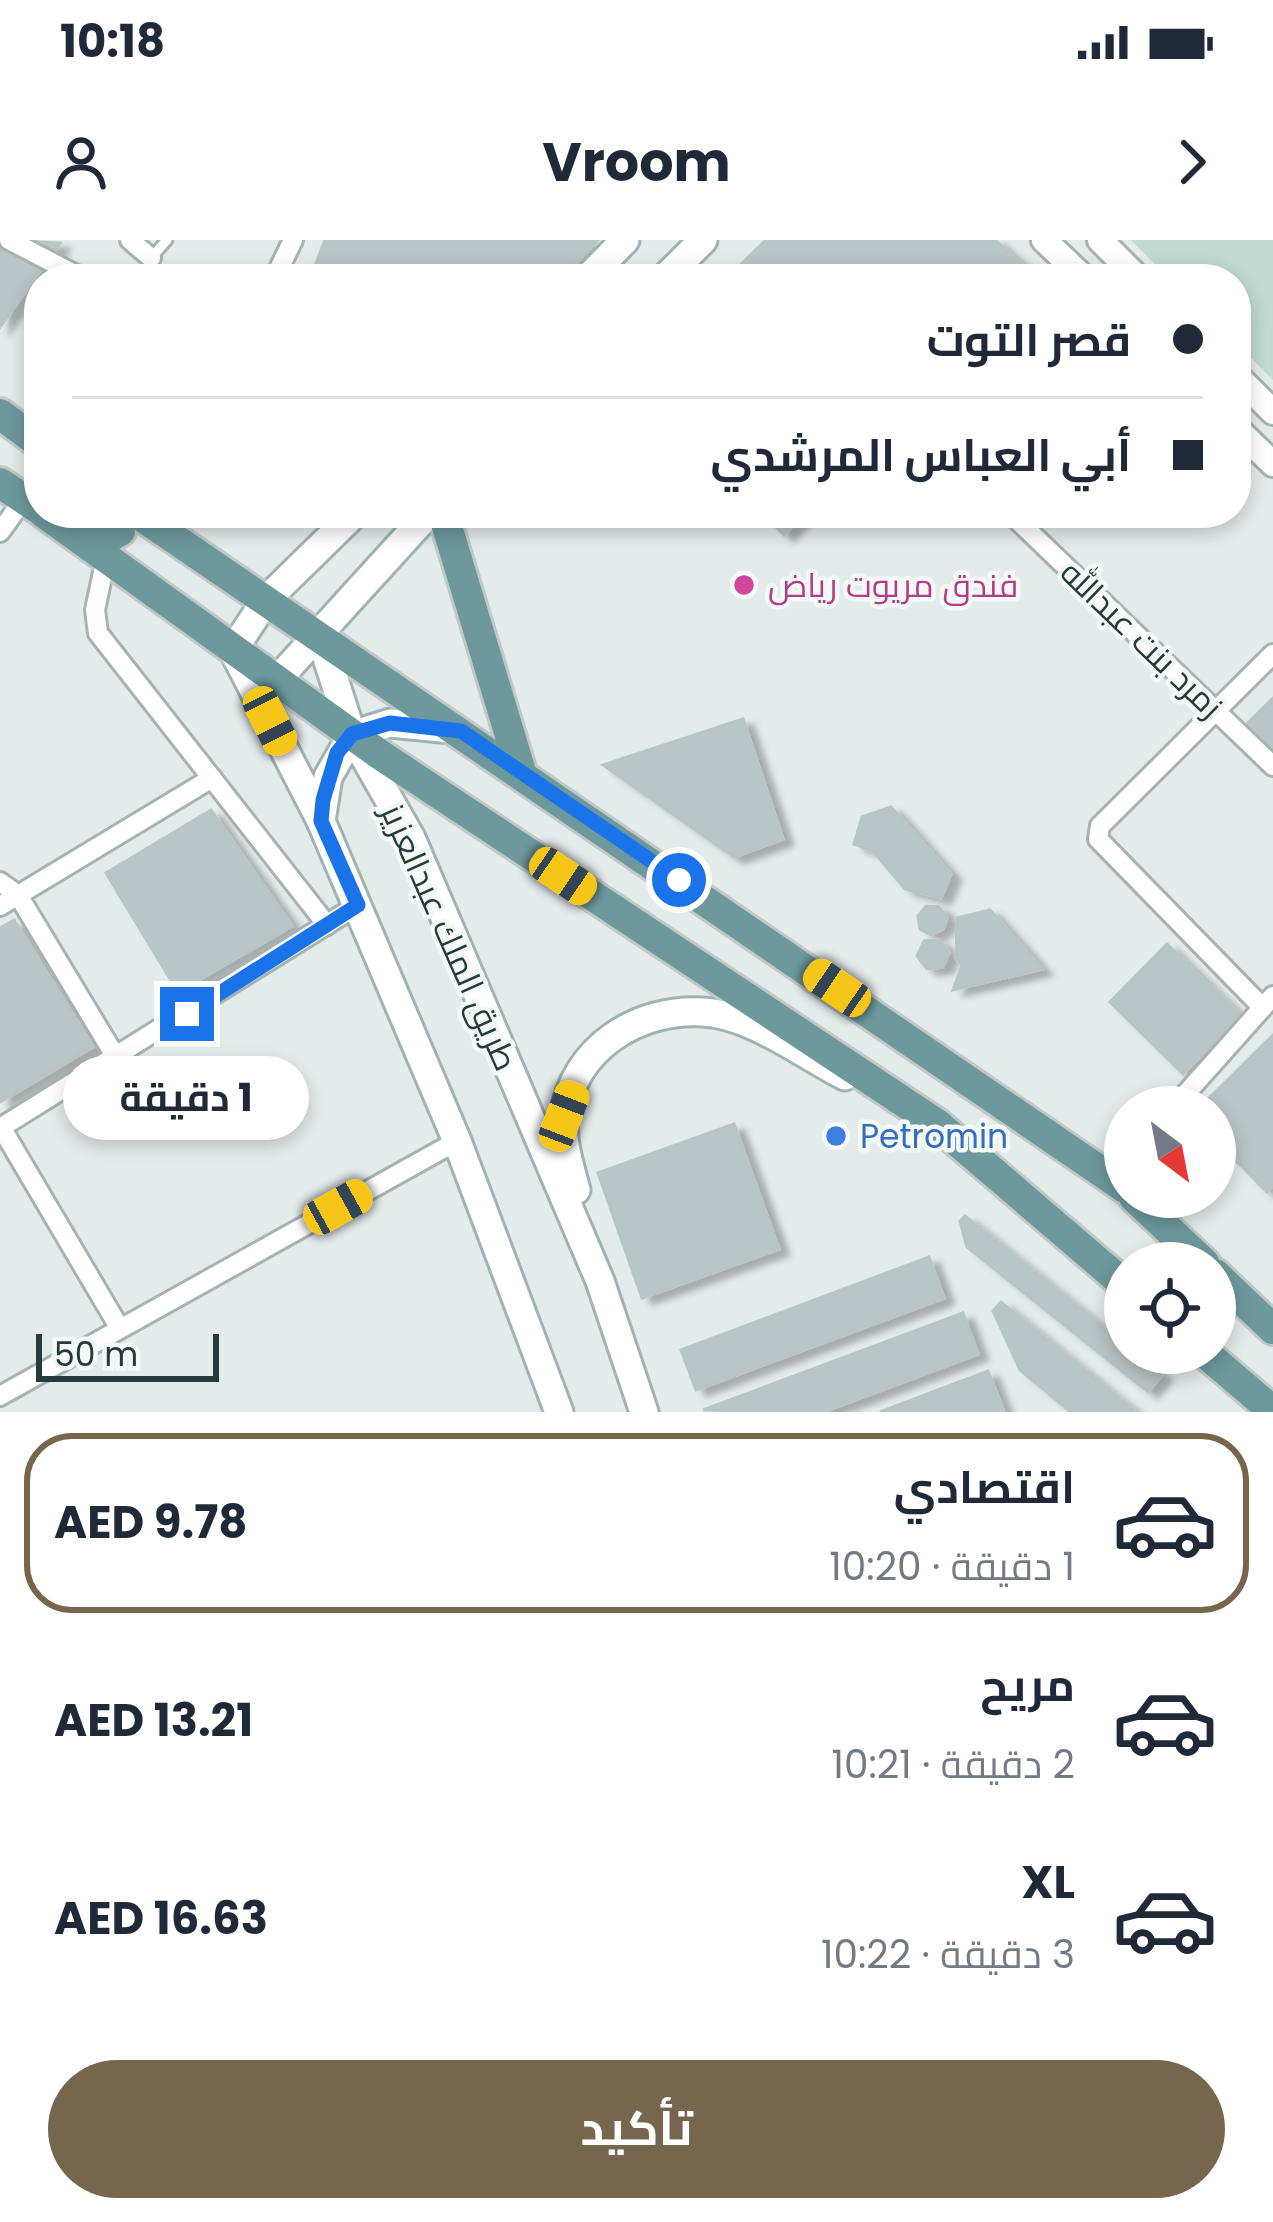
<!DOCTYPE html>
<html lang="ar">
<head>
<meta charset="utf-8">
<style>
	body { margin:0; font-family:Poppins,Cairo,sans-serif; background:#f2f2f3; color:#1f2937; direction:rtl; height:100vh; display:flex; flex-direction:column; font-size:45px; white-space:nowrap }
	* { box-sizing:border-box; margin:0 }
	p { font-size:39px; color:#747a83 }
	.icon { flex:none; width:66px; height:66px; fill:none; stroke:currentColor; stroke-width:2; stroke-linecap:round; stroke-linejoin:round }
	.map { position:relative; height:1172px; overflow:hidden; direction:ltr }
	.details { display:flex; flex-direction:column; background:#fff; flex:1 }
	.details>* { flex:none }
	.top-card { position:absolute; left:24px; top:24px; width:1227px; height:264px; border-radius:48px; box-shadow:0 6px 18px #0003; direction:rtl; display:grid; align-content:center; height:264px; padding:0 48px; background:#fff }
	.needle { width:78px; rotate:148deg }
	.fabs { position:absolute; left:1104px; top:846px; display:grid; gap:24px }
	.fabs a { display:grid; place-items:center; width:132px; height:132px; border-radius:50%; background:#fff; box-shadow:0 6px 18px #0003; font-size:60px }
	.scale { position:absolute; left:36px; bottom:30px; width:183px; box-sizing:border-box; padding-left:12px; border:6px solid #253a3b; border-top:0; font-size:33px; line-height:42px; white-space:nowrap; color:#253a3b; -webkit-text-stroke:9px #f4f9f8; paint-order:stroke }
	.end { position:absolute; width:54px; height:54px; margin:-27px; border:15px solid #1a73e8; background:#fff; box-shadow:0 0 0 6px #fff }
	.from { border-radius:50% }
	.bubble { position:absolute; height:84px; border-radius:42px; background:#fff; box-shadow:0 6px 18px #0003; font-size:39px; font-weight:700; line-height:84px; text-align:center; direction:rtl }
	.car { position:absolute; width:36px; height:72px; margin:-36px -18px; border-radius:15px; box-shadow:0 0 9px 3px #0007; background:linear-gradient(#f5c518 24%,#345 0 40%,#f5c518 0 76%,#345 0 86%,#f5c518 0) }
	.top-card b { display:flex; align-items:center; gap:42px; height:114px; font-size:45px }
	.top-card b+b { border-top:3px solid #e0e1e3 }
	.top-card i { width:30px; height:30px; background:#1f2937 }
	ul { padding:21px 0 0; list-style:none }
	li { display:flex; align-items:center; gap:36px; height:180px; margin:0 24px 18px; padding:0 24px; border:6px solid transparent; border-radius:48px }
	li div { flex:1 }
	li b { display:block; font-size:45px }
	li em { font-style:normal; font-weight:700 }
	li.current { border-color:#77664e }
	li>.icon { width:108px; height:108px; stroke-width:1.5 }
	.button { display:flex; gap:24px; margin-top:auto; padding:24px 48px }
	.button a { flex:1; height:138px; border-radius:72px; background:#77664e; color:#fff; font-size:48px; font-weight:700; line-height:138px; text-align:center }
	.status { display:flex; justify-content:space-between; align-items:center; height:84px; padding:0 60px; background:#fff; direction:ltr }
	.status svg { height:33px; fill:currentColor }
	header { display:flex; justify-content:space-between; align-items:center; height:156px; padding:0 48px; background:#fff; font-size:54px; font-weight:700 }
	.map>svg:first-child { display:block }
	.green { fill:#bfdad0 }
	.building { fill:#b9c6c5; stroke:#b7c5c4; stroke-width:3; filter:url(#shadow) }
	.lines { fill:none; stroke-linecap:round; stroke-linejoin:round }
	.service-casing { stroke:#a7b3b3; stroke-width:15 }
	.minor-casing { stroke:#a7b3b3; stroke-width:24 }
	.tertiary-casing { stroke:#a7b3b3; stroke-width:30 }
	.secondary-casing { stroke:#a0b3b3; stroke-width:33 }
	.primary-casing { stroke:#c2c8c8; stroke-width:36 }
	.service { stroke:#fff; stroke-width:9 }
	.minor { stroke:#fff; stroke-width:18 }
	.tertiary { stroke:#fff; stroke-width:24 }
	.secondary { stroke:#fff; stroke-width:27 }
	.primary { stroke:#6d999c; stroke-width:30 }
	.route { stroke:#1a73e8; stroke-width:15 }
	.hotel-dot { fill:#d1479c; stroke:#f4f9f8; stroke-width:4.5 }
	.shop-dot { fill:#3f7fe0; stroke:#f4f9f8; stroke-width:4.5 }
	.labels { text-anchor:middle; stroke-width:9; stroke-linejoin:round; paint-order:stroke }
	.hotel-label { font-size:33px; fill:#b23c85; stroke:#f4f9f8; text-anchor:start }
	.street-label { font-size:33px; fill:#253a3b; stroke:#f4f9f8 }
	.shop-label { font-size:33px; fill:#366cbe; stroke:#f4f9f8; text-anchor:start }
</style>
</head>
<body>
<div class="status"><b>10:18</b><svg viewBox="0 0 49 12"><path d="M0 12V9h3v3zM5 12V6h3v6zM10 12V3h3v9zM15 12V0h3v12zM26 1h20v11H26zM47 4h2v5h-2z"/></svg></div>
<header><svg class="icon" aria-label="forward" viewBox="0 0 24 24"><path d="M9 5l7 7-7 7"/></svg>Vroom<svg class="icon" aria-label="person" viewBox="0 0 24 24"><circle cx="12" cy="8" r="4"/><path d="M4 21q1-7 8-7t8 7"/></svg></header>
<div class="map">
<svg width="1273" height="1172" viewBox="0 0 1273 1172">
	<defs>
		<filter id="shadow"><feDropShadow dx="10" dy="6" stdDeviation="3" flood-color="#0004"/></filter>
	</defs>
	<rect width="100%" height="100%" fill="#e4eceb"/>
	<!-- green -->
	<polygon class="green" points="1131,0 1273,0 1273,140 1236,103 1236,39 1170,39"/>
	<!-- building -->
	<g class="building">
		<polygon points="0,0 60,3 0,87"/>
		<polygon points="325,0 598,0 560,39 310,39"/>
		<polygon points="766,0 995,0 1038,39 726,39"/>
		<polygon points="762,273 806,273 784,295"/>
		<polygon points="1273,458 1273,509 1247,484"/>
		<polygon points="743,479 783,599 734,617 603,525"/>
		<polygon points="891,567 951,634 941,658 905,649 873,611 854,604 862,577"/>
		<polygon points="211,570 292,686 178,752 106,633"/>
		<polygon points="926,666 939,667 947,677 943,689 931,695 920,689 918,676"/>
		<polygon points="990,670 1042,729 953,750 962,725 956,718 957,678"/>
		<polygon points="14,680 93,807 0,862 0,688"/>
		<polygon points="939,700 949,712 943,727 927,729 917,716 924,701"/>
		<polygon points="1167,704 1241,776 1183,834 1110,762"/>
		<polygon points="1273,795 1273,946 1267,952 1215,899 1215,867 1200,867"/>
		<polygon points="734,884 779,1009 642,1058 598,933"/>
		<polygon points="965,976 1125,1105 1125,1113 1135,1113 1162,1135 1148,1152 967,1007 960,981"/>
		<polygon points="929,1017 944,1058 696,1150 681,1110"/>
		<polygon points="1001,1062 1135,1171 1134,1172 1071,1172 1020,1130 993,1071"/>
		<polygon points="963,1073 978,1114 823,1172 703,1170"/>
		<polygon points="988,1131 1004,1172 880,1172"/>
	</g>
	<g class="lines">
		<!-- service casing -->
		<g class="service-casing">
			<polyline id="service" points="151,18 167,0"/>
		</g>
		<!-- minor casing -->
		<g class="minor-casing">
			<g id="minor">
				<polyline points="9,0 84,39"/>
				<polyline points="130,0 151,18"/>
				<polyline points="274,39 293,0"/>
				<polyline points="1010,273 1273,526"/>
				<polyline points="0,292 24,259"/>
				<polyline points="106,318 95,370 98,393 327,685"/>
				<polyline points="0,642 18,655 117,819"/>
				<polyline points="0,666 212,538"/>
				<polyline points="1262,767 1098,599 1100,586 1273,414"/>
				<polyline points="1174,867 1273,756"/>
				<polyline points="1,887 119,1087"/>
				<polyline points="0,888 358,665"/>
				<polyline points="0,1156 457,901"/>
			</g>
		</g>
		<!-- tertiary casing -->
		<g class="tertiary-casing">
			<g id="tertiary">
				<polyline points="1044,0 1085,39"/>
				<polyline points="1100,0 1139,39"/>
				<polyline points="1236,135 1273,172"/>
				<polyline points="1236,188 1273,224"/>
			</g>
		</g>
		<!-- secondary casing -->
		<g class="secondary-casing">
			<g id="secondary">
				<polyline points="587,39 625,0"/>
				<polyline points="664,39 703,0"/>
				<polyline points="319,393 352,495 411,598 600,1041 644,1172"/>
				<polyline points="276,441 429,273"/>
				<polyline points="451,489 390,483 352,495 328,537 321,581 457,901 559,1172"/>
				<polyline points="321,581 233,410 266,360 355,273"/>
				<path d="M576 950C570 927 561 901 564 877 573 808 638 768 703 772 750 774 804 815 845 836"/>
			</g>
		</g>
		<!-- primary casing -->
		<g class="primary-casing">
			<g id="primary">
				<polyline points="0,174 39,203"/>
				<polyline points="0,243 39,269"/>
				<polyline points="44,273 379,514 937,884 1125,1045"/>
				<polyline points="137,273 1125,948"/>
				<polyline points="443,273 521,532"/>
				<polyline points="82,300 101,302 120,291 119,273"/>
				<polyline points="1134,957 1204,1023"/>
				<polyline points="1215,1034 1273,1089"/>
				<polyline points="1205,1113 1273,1171"/>
			</g>
		</g>
		<!-- service -->
		<use href="#service" class="service"/>
		<!-- minor -->
		<use href="#minor" class="minor"/>
		<!-- tertiary -->
		<use href="#tertiary" class="tertiary"/>
		<!-- secondary -->
		<use href="#secondary" class="secondary"/>
		<!-- primary -->
		<use href="#primary" class="primary"/>
	</g>
	<g class="lines">
		<!-- route -->
		<polyline class="route" points="187,774 358,665 321,581 323,560 337,513 352,494 390,483 461,491 679,640"/>
	</g>
	<!-- markers -->
	<circle class="hotel-dot" cx="744" cy="345" r="12"/>
	<circle class="shop-dot" cx="836" cy="896" r="12"/>
	<g class="labels">
		<!-- hotel labels -->
		<g class="hotel-label">
			<text x="768" y="357">فندق مريوت رياض</text>
		</g>
		<!-- street labels -->
		<g class="street-label">
			<text transform="translate(1142 399) rotate(44)" y="12">زمرد بنت عبدالله</text>
			<text transform="translate(450 697) rotate(66)" y="12">طريق الملك عبدالعزيز</text>
		</g>
		<!-- shop labels -->
		<g class="shop-label">
			<text x="860" y="908">Petromin</text>
		</g>
	</g>
</svg>
<div class="fabs">
<a><svg class="needle" viewBox="-14 -14 28 28"><path d="M0-13l5 13h-10z" fill="#e53935"/><path d="M0 13l5-13h-10z" fill="#747a83"/></svg></a>
<a><svg class="icon" aria-label="locate" viewBox="0 0 24 24"><circle cx="12" cy="12" r="6"/><path d="M12 2v4M12 18v4M2 12h4M18 12h4"/></svg></a>
</div>
<div class="scale">50 m</div>
<i class="end from" style="left:679px;top:640px"></i>
<i class="end" style="left:187px;top:774px"></i>
<div class="bubble" style="left:63px;top:816px;width:246px">1 دقيقة</div>
<i class="car" style="left:270px;top:481px;rotate:153deg"></i>
<i class="car" style="left:563px;top:636px;rotate:124deg"></i>
<i class="car" style="left:837px;top:748px;rotate:304deg"></i>
<i class="car" style="left:564px;top:876px;rotate:21deg"></i>
<i class="car" style="left:338px;top:967px;rotate:61deg"></i>
<div class="top-card">
<b><i class="from"></i>قصر التوت</b>
<b><i></i>أبي العباس المرشدي</b>
</div>
</div>
<section class="details">
<ul>
<li class="current"><svg class="icon" aria-label="car" viewBox="0 0 24 24"><path d="M5 17H2v-5l4-1 3-4h7l3 4 3 1v5h-3M9 17h6M6 11h13"/><circle cx="7" cy="17" r="2"/><circle cx="17" cy="17" r="2"/></svg><div><b>اقتصادي</b><p>1 دقيقة · 10:20</p></div><em>AED 9.78</em></li>
<li><svg class="icon" aria-label="car" viewBox="0 0 24 24"><path d="M5 17H2v-5l4-1 3-4h7l3 4 3 1v5h-3M9 17h6M6 11h13"/><circle cx="7" cy="17" r="2"/><circle cx="17" cy="17" r="2"/></svg><div><b>مريح</b><p>2 دقيقة · 10:21</p></div><em>AED 13.21</em></li>
<li><svg class="icon" aria-label="car" viewBox="0 0 24 24"><path d="M5 17H2v-5l4-1 3-4h7l3 4 3 1v5h-3M9 17h6M6 11h13"/><circle cx="7" cy="17" r="2"/><circle cx="17" cy="17" r="2"/></svg><div><b>XL</b><p>3 دقيقة · 10:22</p></div><em>AED 16.63</em></li>
</ul>
<div class="button"><a>تأكيد</a></div>
</section>
</body>
</html>
